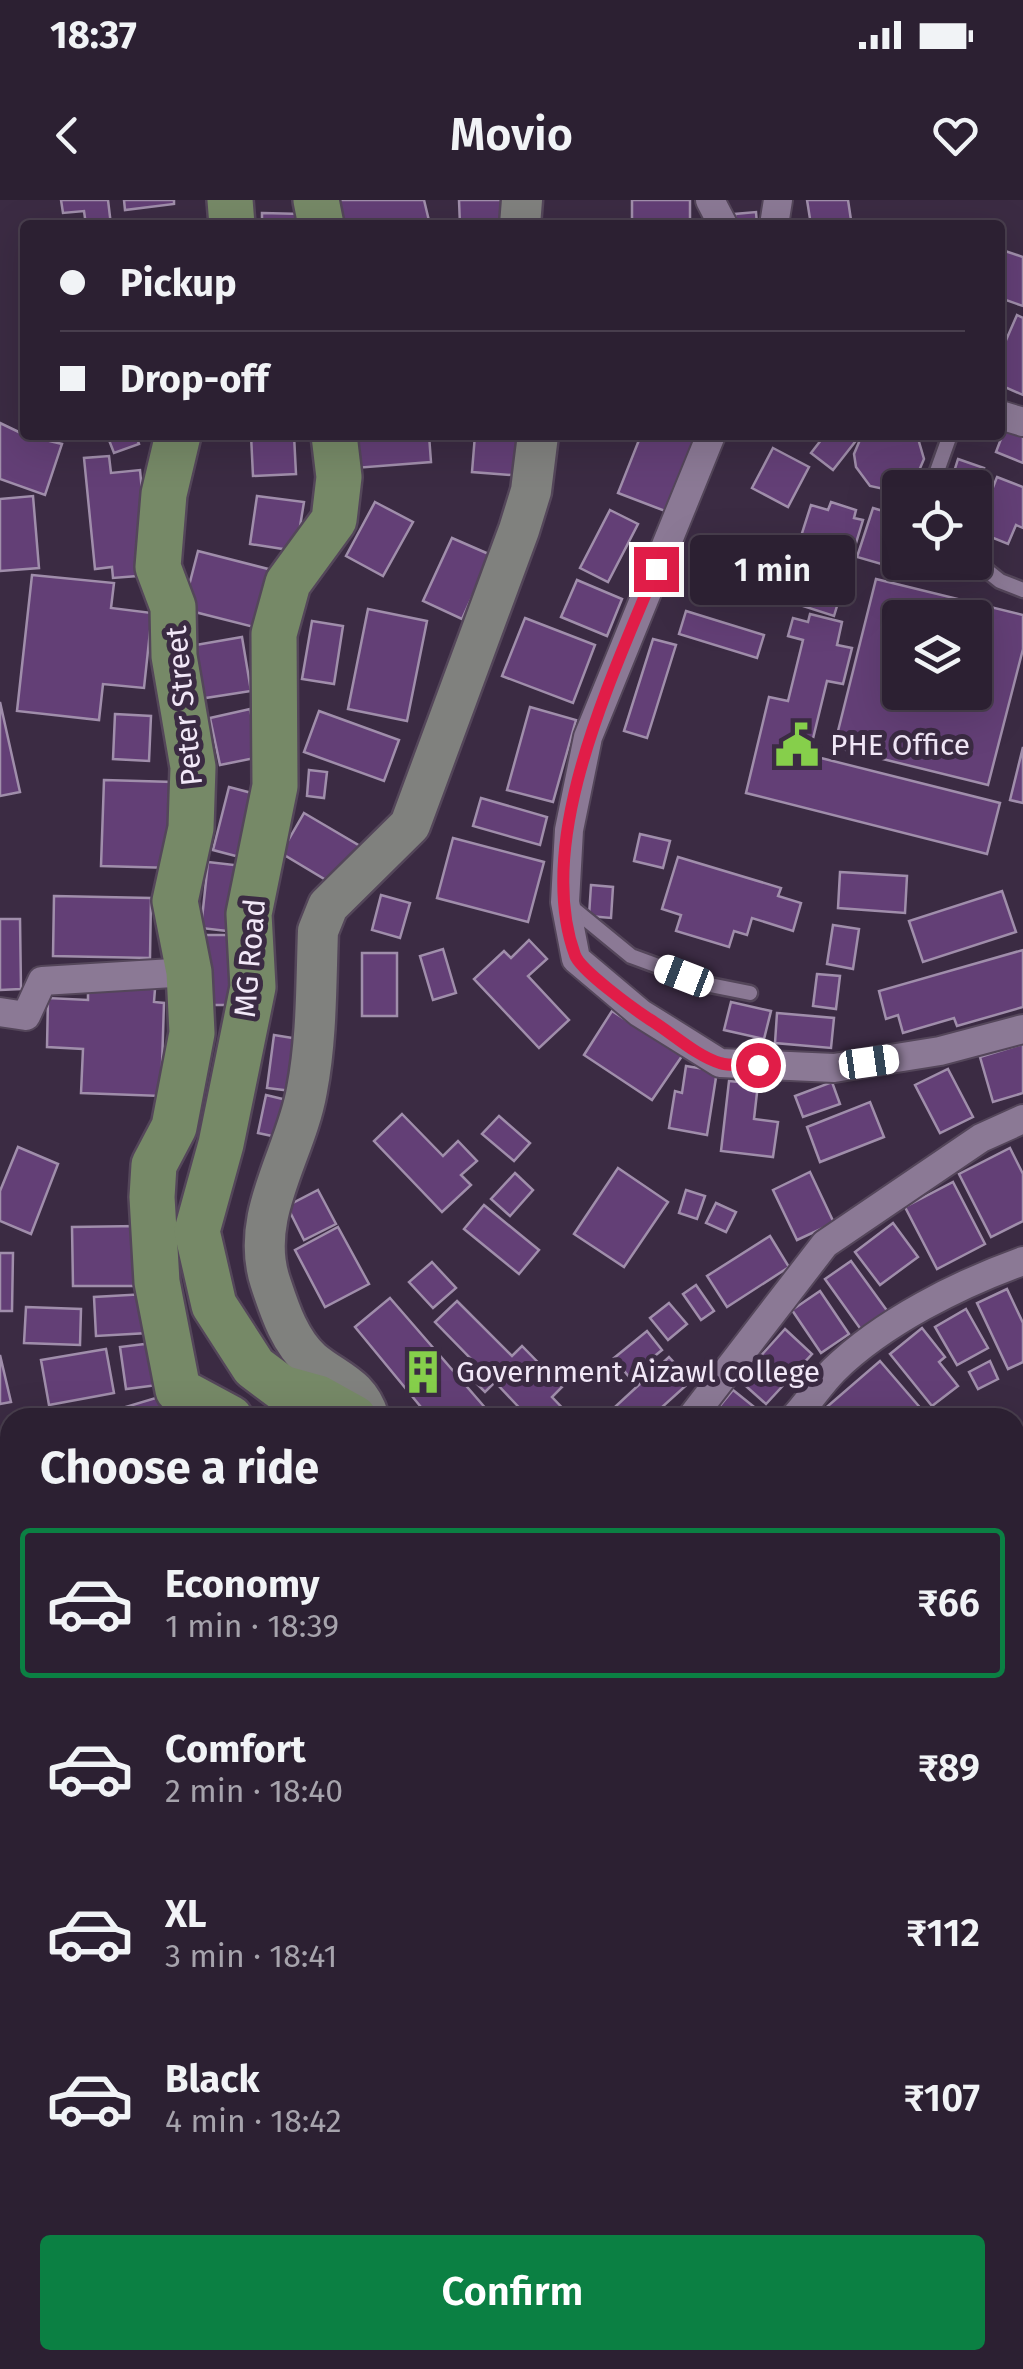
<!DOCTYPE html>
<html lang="en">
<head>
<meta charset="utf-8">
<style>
	body { margin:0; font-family:"Fira Sans",sans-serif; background:#34283a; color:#f1f3f6; height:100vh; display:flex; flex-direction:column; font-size:38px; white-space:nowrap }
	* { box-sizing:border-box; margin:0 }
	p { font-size:32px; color:#a6a3ac }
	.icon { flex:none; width:55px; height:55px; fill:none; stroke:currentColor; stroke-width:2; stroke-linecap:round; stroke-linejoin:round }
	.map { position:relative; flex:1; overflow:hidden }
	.drawer { position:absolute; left:0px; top:1208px; width:1025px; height:962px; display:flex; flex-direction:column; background:#2c2032; border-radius:30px 30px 0 0; box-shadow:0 10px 40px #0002,0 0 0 2px #483e4d }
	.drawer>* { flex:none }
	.top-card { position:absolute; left:20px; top:20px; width:985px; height:220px; border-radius:10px; box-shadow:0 10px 40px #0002,0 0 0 2px #483e4d; display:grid; align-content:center; height:220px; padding:0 40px; background:#2c2032 }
	.tools { position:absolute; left:882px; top:270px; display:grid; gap:20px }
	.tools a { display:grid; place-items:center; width:110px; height:110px; border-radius:10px; background:#2c2032; box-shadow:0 10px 40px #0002,0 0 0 2px #483e4d; font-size:50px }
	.end { position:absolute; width:45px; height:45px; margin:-22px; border:12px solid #e11d48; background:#fff; box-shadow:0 0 0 5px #fff }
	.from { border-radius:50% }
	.bubble { position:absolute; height:70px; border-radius:10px; background:#2c2032; box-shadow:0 10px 40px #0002,0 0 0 2px #483e4d; font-size:32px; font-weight:600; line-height:70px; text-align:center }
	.car { position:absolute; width:30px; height:60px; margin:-30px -15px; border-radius:12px; box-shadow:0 0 8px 2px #0007; background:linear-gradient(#fff 24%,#345 0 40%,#fff 0 76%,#345 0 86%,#fff 0) }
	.top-card b { display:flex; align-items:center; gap:35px; height:95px; font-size:38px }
	.top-card b+b { border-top:2px solid #483e4d }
	.top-card i { width:25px; height:25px; background:#f1f3f6 }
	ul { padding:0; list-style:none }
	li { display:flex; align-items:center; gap:30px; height:150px; margin:0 20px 15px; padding:0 20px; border:5px solid transparent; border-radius:10px }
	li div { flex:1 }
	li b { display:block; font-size:38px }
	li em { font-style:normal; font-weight:600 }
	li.selected { border-color:#0b8043 }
	li>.icon { width:90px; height:90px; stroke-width:1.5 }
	h2 { padding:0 40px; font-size:45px; line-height:120px }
	.cta { display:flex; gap:20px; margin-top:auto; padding:20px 40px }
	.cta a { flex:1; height:115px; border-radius:10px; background:#0b8043; color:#fff; font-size:40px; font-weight:600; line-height:115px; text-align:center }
	.status { display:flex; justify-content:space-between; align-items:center; height:70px; padding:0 50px; background:#2c2032; direction:ltr }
	.status svg { height:28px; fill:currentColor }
	header { display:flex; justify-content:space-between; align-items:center; height:130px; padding:0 40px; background:#2c2032; font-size:45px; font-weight:600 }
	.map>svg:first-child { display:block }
	.building { fill:#633f76; stroke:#a08eab; stroke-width:2.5; fill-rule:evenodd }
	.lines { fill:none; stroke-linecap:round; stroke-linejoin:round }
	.lane-casing { stroke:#54465a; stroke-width:19 }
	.street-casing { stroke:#54465a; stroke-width:32 }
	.secondary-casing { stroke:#54465a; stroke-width:45 }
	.primary-casing { stroke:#54465a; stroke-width:50 }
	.lane { stroke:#8b7995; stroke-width:14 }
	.street { stroke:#8b7995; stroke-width:28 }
	.secondary { stroke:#80817e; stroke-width:40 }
	.primary { stroke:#768967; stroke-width:45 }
	.route { stroke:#e11d48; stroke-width:12 }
	.labels { text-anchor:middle; stroke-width:10; stroke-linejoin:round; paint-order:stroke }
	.street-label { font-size:30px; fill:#f1e7f7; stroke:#3b2b43 }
	.poi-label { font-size:30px; fill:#f1e7f7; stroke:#3b2b43; text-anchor:start }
</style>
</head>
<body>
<div class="status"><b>18:37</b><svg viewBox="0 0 49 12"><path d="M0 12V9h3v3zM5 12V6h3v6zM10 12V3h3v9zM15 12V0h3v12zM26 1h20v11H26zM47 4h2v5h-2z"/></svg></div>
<header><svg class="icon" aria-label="back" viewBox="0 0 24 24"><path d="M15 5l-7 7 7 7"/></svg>Movio<svg class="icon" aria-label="heart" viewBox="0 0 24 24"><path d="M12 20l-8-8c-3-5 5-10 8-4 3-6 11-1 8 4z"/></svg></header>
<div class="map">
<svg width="1023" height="2169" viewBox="0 0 1023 2169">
	<rect width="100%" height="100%" fill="#3b2b43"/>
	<!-- building -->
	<g class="building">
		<polygon points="61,0 108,0 111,25 86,25 84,11 63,13"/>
		<polygon points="124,0 174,0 174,4 125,10"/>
		<polygon points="339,0 424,0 430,25 344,25"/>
		<polygon points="459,0 506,0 507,25 460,25"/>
		<rect x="632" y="0" width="58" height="25"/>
		<polygon points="807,0 848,0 851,20 811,25"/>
		<polygon points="756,12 757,25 736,25 735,14"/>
		<polygon points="262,13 302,14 301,25 262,25"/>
		<polygon points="1005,51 1023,57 1023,106 1000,98"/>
		<polygon points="1017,115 1023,118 1023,195 1000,185 1000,154"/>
		<polygon points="0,223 25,235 62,244 45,295 0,279"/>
		<polygon points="1007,223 1023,230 1023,263 996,252"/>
		<polygon points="107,235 136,235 139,244 114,253"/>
		<polygon points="251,235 294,235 296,274 253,276"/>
		<polygon points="352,235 429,235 431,262 355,268"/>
		<polygon points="475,235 527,235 523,276 472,272"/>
		<polygon points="641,235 696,235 665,311 618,293"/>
		<polygon points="825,235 846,235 855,242 833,270 811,253"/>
		<polygon points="862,235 917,235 924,259 915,280 893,291 870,286 856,267 854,254"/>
		<polygon points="773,248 809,267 788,307 752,288"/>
		<polygon points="109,256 111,273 140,270 150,375 113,378 112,367 95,369 84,258"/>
		<polygon points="958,259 984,268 975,293 975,288 949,288"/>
		<polygon points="997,277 1023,287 1023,328 1016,325 1008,344 976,331"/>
		<polygon points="33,296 39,368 0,371 0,299"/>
		<polygon points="257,296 304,302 296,351 250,344"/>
		<polygon points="375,302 413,322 383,376 346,356"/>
		<polygon points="831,302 856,310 854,318 863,320 834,416 781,399 811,305 828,310"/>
		<polygon points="873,308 900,316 900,362 912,362 909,372 857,357"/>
		<polygon points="610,310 638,324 608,382 580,368"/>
		<polygon points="452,338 491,355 462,419 423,401"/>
		<polygon points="198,351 280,372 266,430 183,409"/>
		<polygon points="32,375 114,383 111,408 152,413 144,488 103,484 99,520 17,511"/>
		<path d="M876 379 1023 415V449L988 585 834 547ZM900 418H975V492H900Z"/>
		<polygon points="577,380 622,399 607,436 561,417"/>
		<polygon points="368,409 427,421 407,521 348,509"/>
		<polygon points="686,411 764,435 757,458 679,434"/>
		<polygon points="810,414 842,422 837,445 852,448 843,484 827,481 809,555 1000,603 987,654 746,593 769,497 788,501 803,440 788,436 793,418 808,422"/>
		<polygon points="525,418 595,445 573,503 502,476"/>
		<polygon points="312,421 343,426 334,484 302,479"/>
		<polygon points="242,437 251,491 199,499 190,446"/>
		<polygon points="653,439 676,445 647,538 624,531"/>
		<polygon points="0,502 20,592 0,596"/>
		<polygon points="530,507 576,520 553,602 507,590"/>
		<polygon points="250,509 260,557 220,565 210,518"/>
		<polygon points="319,511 399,540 384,581 304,552"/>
		<polygon points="115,514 151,516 149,561 113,559"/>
		<polygon points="1023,547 1023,603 1010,600"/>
		<polygon points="309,570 327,572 324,598 307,596"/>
		<polygon points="104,580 174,582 172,668 101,666"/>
		<polygon points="229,587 263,596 247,659 213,650"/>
		<polygon points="481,598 547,617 540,645 473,626"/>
		<polygon points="304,613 360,646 336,686 281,653"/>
		<polygon points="640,634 670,641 663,668 634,661"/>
		<polygon points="453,638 544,662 528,722 437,698"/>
		<polygon points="678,657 781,688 778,696 801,703 793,731 752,718 747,735 734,731 729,747 676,731 681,715 662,709"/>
		<polygon points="208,662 243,666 236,732 201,728"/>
		<polygon points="840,672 907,676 905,713 838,708"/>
		<polygon points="591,685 613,687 611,718 589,716"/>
		<polygon points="1002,691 1016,732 923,762 909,721"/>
		<polygon points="381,695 410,703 400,738 372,730"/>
		<polygon points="54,696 151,698 150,758 53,756"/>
		<polygon points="0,719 20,719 21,789 0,790"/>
		<polygon points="833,725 859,729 853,769 827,764"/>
		<polygon points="202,735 233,735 233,805 203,805"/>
		<polygon points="529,740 547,759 528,776 569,820 539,848 474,779 504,751 511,758"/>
		<polygon points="443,749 456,793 433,800 420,756"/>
		<polygon points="1023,750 1023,807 957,826 954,818 903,833 898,815 886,819 879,791"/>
		<rect x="362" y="753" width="35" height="63"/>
		<polygon points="817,774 840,776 836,809 813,806"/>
		<polygon points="88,786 155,789 154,802 164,803 161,896 81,893 83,849 47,847 48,798 88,800"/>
		<polygon points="731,802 771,811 764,839 724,830"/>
		<polygon points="612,811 682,856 652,900 584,855"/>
		<polygon points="777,813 834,818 831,848 775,843"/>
		<polygon points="274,835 299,839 292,891 267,888"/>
		<polygon points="1023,844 1023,893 993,902 980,857"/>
		<polygon points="686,866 717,871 707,935 669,928 675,891 682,893"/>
		<polygon points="948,869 973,917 940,933 915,885"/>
		<polygon points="729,881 758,884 754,919 778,922 773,957 721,951"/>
		<polygon points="832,882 840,904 803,917 795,896"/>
		<polygon points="266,895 295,902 286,939 258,933"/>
		<polygon points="870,902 884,937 820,962 807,927"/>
		<polygon points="402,914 443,956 458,941 477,961 461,975 471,985 442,1012 374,941"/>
		<polygon points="499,916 530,943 514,961 482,934"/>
		<polygon points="18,947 58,964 31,1034 0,1021 0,991"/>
		<polygon points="1010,948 1023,974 1023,1021 991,1037 959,974"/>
		<polygon points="618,968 668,1002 624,1067 574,1034"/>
		<polygon points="810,972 834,1023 797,1040 773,990"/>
		<polygon points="515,973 533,990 510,1016 491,999"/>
		<polygon points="953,982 985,1044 937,1069 905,1007"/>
		<polygon points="318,990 336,1024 304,1040 287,1006"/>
		<polygon points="686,990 705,996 697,1019 679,1013"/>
		<polygon points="716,1003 736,1012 726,1032 706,1023"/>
		<polygon points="484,1005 539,1050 519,1074 464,1029"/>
		<polygon points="893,1023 918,1057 880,1085 855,1052"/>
		<polygon points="138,1026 139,1086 73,1086 72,1027"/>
		<polygon points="338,1027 369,1084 325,1107 295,1050"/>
		<polygon points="770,1036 789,1067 727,1107 707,1076"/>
		<polygon points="0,1053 13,1053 12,1111 0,1111"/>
		<polygon points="851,1061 888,1112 862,1131 825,1079"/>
		<polygon points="432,1062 456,1088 433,1108 409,1082"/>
		<polygon points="696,1085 714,1111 701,1120 683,1094"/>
		<polygon points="1007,1089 1023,1123 1023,1162 1008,1169 977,1103"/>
		<polygon points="820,1091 849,1134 821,1153 792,1110"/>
		<polygon points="146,1094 148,1133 96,1136 94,1097"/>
		<polygon points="390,1098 494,1218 430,1218 355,1127"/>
		<polygon points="457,1101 512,1156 522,1146 562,1187 552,1197 572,1218 529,1218 495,1182 485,1192 461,1168 471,1159 435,1122"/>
		<polygon points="669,1103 687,1124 668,1140 650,1118"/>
		<polygon points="26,1107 81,1109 80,1145 24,1143"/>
		<polygon points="966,1109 988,1148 957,1165 935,1127"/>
		<polygon points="922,1128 945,1157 939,1162 958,1186 932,1206 890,1154"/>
		<polygon points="785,1129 812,1154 766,1204 739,1180"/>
		<polygon points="647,1131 662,1150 629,1177 614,1158"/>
		<polygon points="153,1143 158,1185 126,1189 120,1147"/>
		<polygon points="106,1149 114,1193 49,1205 41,1160"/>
		<polygon points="0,1155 11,1202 0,1204"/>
		<polygon points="669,1157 691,1181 650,1218 603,1218"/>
		<polygon points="880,1161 929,1218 814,1218"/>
		<polygon points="990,1161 998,1179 978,1189 969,1172"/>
		<polygon points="733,1190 763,1214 761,1218 710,1218"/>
		<polygon points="159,1197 165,1218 89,1218"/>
		<polygon points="10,1453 10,1497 0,1501 0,1457"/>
		<polygon points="1020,1552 1023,1593 1015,1598 1015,1555"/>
		<polygon points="0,1724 10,1741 10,1779 0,1785"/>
		<polygon points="10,1904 10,1949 0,1942 0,1918"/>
		<polygon points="0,1996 10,2002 10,2037 0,2030"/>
		<polygon points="1015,2073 1023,2077 1023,2132 1016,2147"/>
		<polygon points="0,2151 10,2160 31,2169 0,2169"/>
		<polygon points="197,2160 246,2160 243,2169 193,2169"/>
		<polygon points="307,2160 375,2160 374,2169 306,2169"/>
		<polygon points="439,2160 536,2160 556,2166 437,2169"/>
		<polygon points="656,2160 787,2160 772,2169 662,2169"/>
	</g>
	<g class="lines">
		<!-- lane casing -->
		<g class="lane-casing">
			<g id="lane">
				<polyline points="931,288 950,235"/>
				<polyline points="975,361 1000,381 1023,390"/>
				<polyline points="570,706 631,756 710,785 750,793"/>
			</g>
		</g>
		<!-- street casing -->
		<g class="street-casing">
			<g id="street">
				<polyline points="710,0 723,25"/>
				<polyline points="774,25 778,0"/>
				<polyline points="1000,215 1023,222"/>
				<polyline points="711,235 588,537 569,630 565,702 576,759 640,813 720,863 834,868 940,851 1023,829"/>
				<polyline points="0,812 26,816 42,781 189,772"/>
				<polyline points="691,1218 825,1044 981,938 1023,919"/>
				<path d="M794 1218C808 1203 820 1184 834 1170 883 1122 959 1084 1023 1061"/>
				<polyline points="0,1514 10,1509"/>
				<polyline points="1015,1543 1023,1539"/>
				<polyline points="1015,1641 1023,1633"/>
				<polyline points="0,1979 10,1986"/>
				<polyline points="0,2063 10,2069"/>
				<polyline points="153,2160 164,2169"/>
				<polyline points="996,2160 1009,2169"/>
				<polyline points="841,2169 864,2160"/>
			</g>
		</g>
		<!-- secondary casing -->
		<g class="secondary-casing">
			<g id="secondary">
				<polyline points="520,25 522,0"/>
				<path d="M369 1218C359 1185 336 1181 312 1161 289 1141 279 1108 270 1081 249 1015 296 954 307 890 317 838 316 784 318 731L328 706 410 625 519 330 531 291 538 235"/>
			</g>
		</g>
		<!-- primary casing -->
		<g class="primary-casing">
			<g id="primary">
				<polyline points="230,0 232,25"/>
				<polyline points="316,0 321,25"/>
				<polyline points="178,235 164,294 158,367 173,407 174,456 193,567 191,628 175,701 189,772 192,833 174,927 154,965 152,997 157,1082 178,1190 230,1218"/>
				<polyline points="334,235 339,277 334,320 288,383 274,434 275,586 249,714 253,787 221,944 197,1031 214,1105 254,1167 282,1188 318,1198 354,1218"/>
				<polyline points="605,2160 607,2169"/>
			</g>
		</g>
		<!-- lane -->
		<use href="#lane" class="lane"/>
		<!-- street -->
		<use href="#street" class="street"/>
		<!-- secondary -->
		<use href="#secondary" class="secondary"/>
		<!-- primary -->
		<use href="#primary" class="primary"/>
	</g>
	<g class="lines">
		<!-- route -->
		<path class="route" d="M656 369C613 475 533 640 575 755 580 770 634 809 649 819 671 832 696 856 720 863 731 867 747 864 758 865"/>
	</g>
	<!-- icons -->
	<defs>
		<g id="civic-bare" transform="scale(3.45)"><path d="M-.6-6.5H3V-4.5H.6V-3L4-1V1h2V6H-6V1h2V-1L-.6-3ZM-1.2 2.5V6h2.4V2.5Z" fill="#86cf4b" stroke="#3b2b43" stroke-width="2.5" paint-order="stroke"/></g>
		<g id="building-bare" transform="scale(3.45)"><path d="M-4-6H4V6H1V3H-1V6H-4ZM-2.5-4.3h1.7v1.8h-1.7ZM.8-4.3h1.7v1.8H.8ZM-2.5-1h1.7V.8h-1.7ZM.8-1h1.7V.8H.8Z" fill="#86cf4b" stroke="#3b2b43" stroke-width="2.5" paint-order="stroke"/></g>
	</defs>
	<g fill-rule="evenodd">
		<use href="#civic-bare" x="797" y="545"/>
		<use href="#building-bare" x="423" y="1172"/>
	</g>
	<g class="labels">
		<!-- street labels -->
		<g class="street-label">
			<text transform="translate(184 506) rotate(-96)" y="10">Peter Street</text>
			<text transform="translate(250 758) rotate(-85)" y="10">MG Road</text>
		</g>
		<!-- poi labels -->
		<g class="poi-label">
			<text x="830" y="555">PHE Office</text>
			<text x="456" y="1182">Government Aizawl college</text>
		</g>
	</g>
</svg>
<div class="tools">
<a><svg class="icon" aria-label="locate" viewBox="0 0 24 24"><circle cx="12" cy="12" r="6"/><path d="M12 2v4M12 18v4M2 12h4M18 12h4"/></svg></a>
<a><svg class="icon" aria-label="layers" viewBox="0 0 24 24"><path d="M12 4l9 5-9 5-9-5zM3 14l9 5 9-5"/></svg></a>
</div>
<i class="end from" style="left:758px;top:865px"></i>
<i class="end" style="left:656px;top:369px"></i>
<div class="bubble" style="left:690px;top:335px;width:165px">1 min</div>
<i class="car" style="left:684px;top:776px;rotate:291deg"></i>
<i class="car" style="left:869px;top:862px;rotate:82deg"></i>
<div class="top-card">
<b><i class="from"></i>Pickup</b>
<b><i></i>Drop-off</b>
</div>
<section class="drawer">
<h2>Choose a ride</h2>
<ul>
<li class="selected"><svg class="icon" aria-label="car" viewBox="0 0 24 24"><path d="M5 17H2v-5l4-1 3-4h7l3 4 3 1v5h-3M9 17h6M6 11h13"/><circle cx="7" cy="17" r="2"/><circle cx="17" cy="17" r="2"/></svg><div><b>Economy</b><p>1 min · 18:39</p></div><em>₹66</em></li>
<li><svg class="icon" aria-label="car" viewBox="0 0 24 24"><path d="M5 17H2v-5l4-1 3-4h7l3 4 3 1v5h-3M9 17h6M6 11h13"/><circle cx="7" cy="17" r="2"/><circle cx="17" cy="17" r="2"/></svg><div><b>Comfort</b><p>2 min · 18:40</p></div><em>₹89</em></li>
<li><svg class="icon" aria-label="car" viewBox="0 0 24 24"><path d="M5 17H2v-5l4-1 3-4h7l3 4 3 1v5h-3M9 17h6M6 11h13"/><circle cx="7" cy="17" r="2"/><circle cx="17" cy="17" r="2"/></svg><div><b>XL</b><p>3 min · 18:41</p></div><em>₹112</em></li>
<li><svg class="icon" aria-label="car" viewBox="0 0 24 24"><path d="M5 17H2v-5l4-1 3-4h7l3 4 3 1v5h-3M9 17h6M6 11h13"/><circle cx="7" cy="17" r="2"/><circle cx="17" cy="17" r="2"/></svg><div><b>Black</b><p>4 min · 18:42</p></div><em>₹107</em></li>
</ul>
<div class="cta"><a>Confirm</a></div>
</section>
</div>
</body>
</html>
